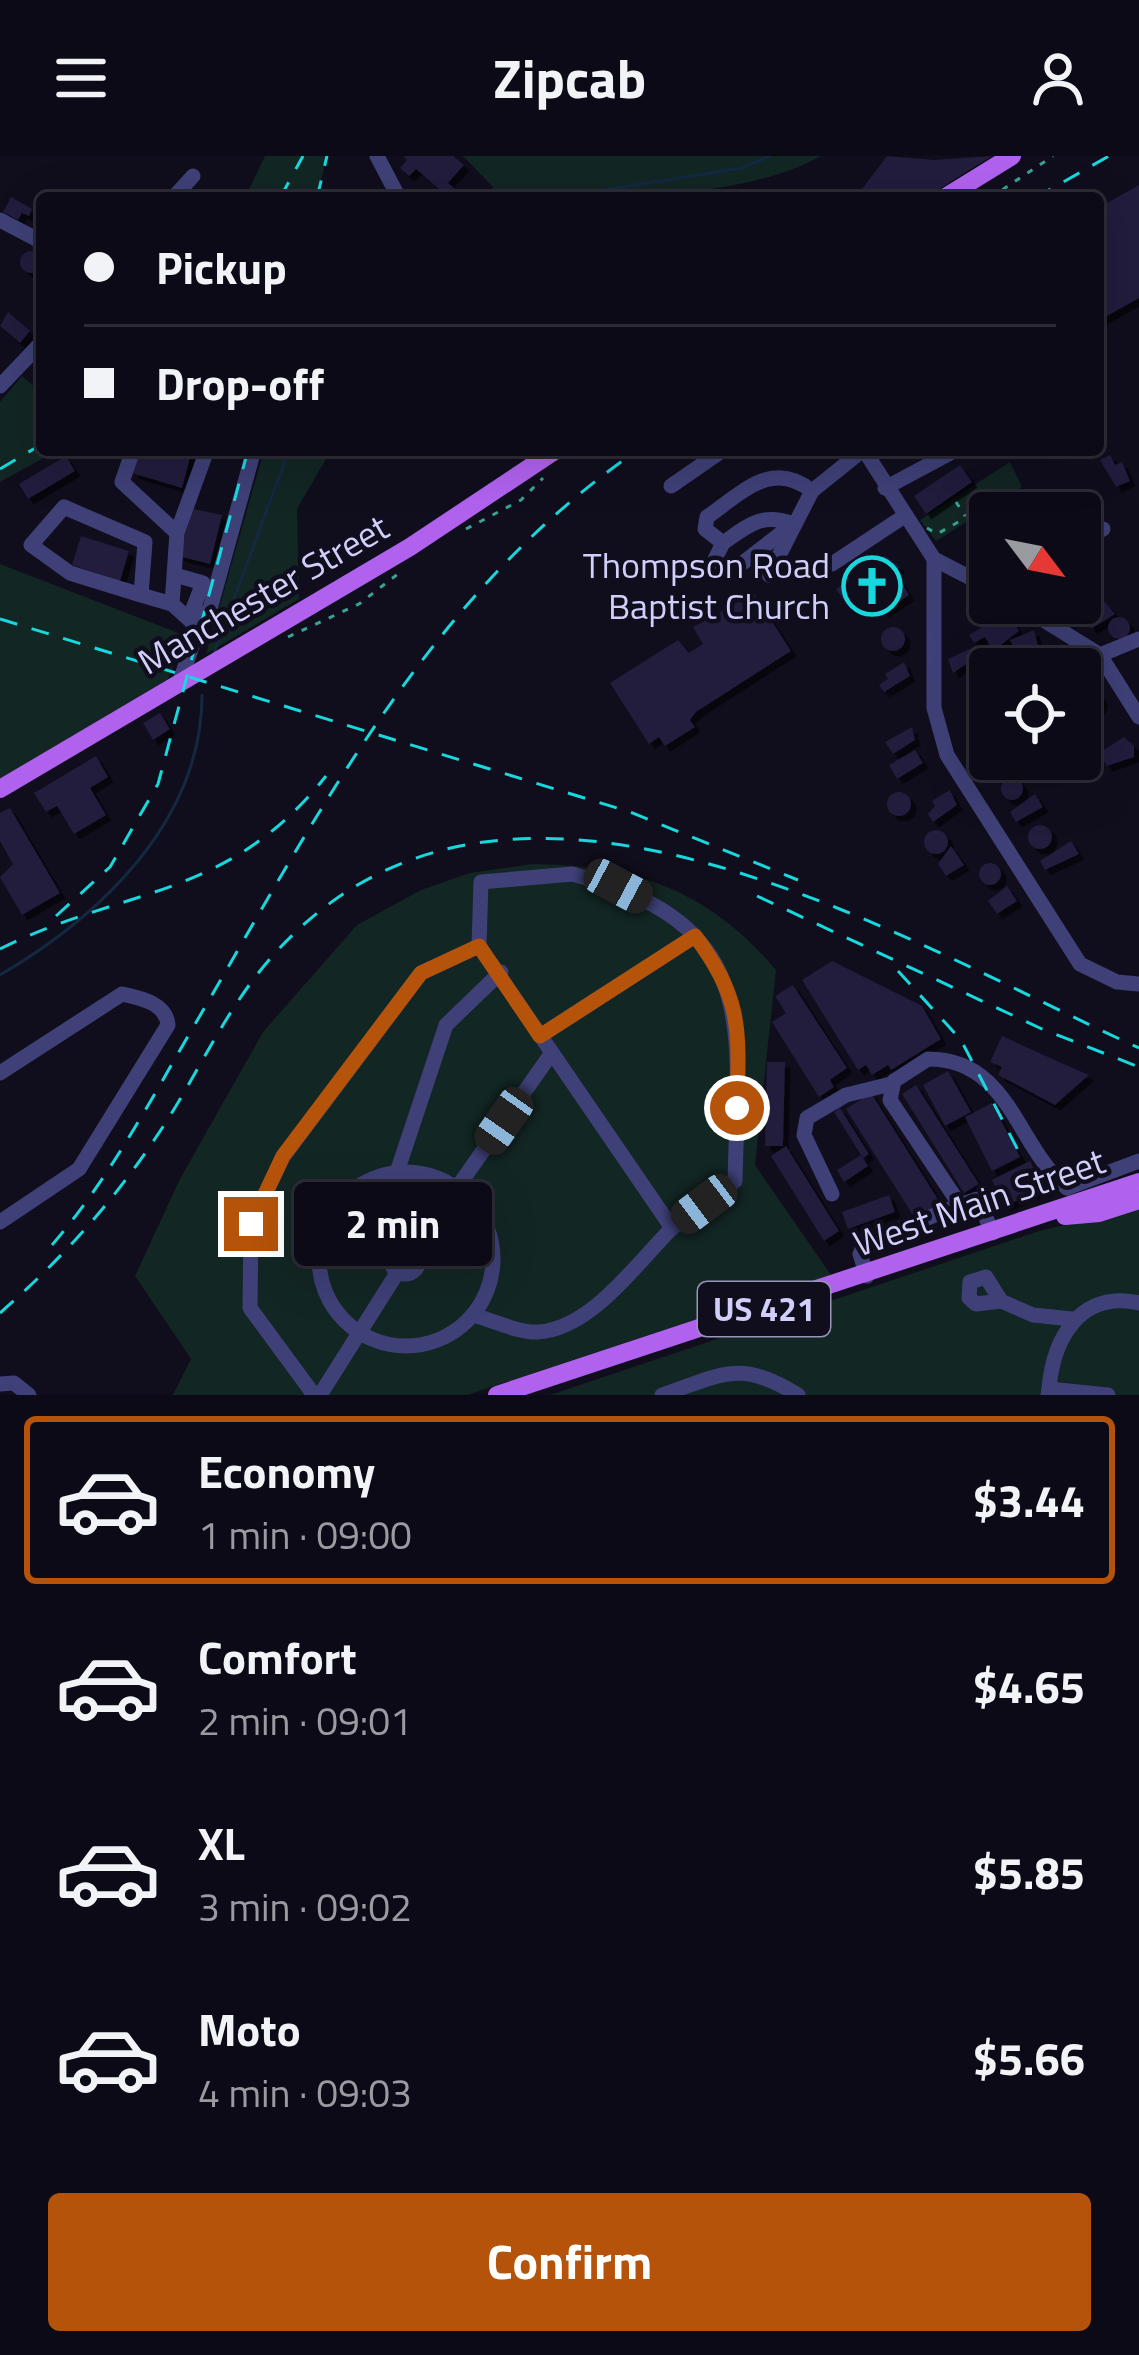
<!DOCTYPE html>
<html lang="en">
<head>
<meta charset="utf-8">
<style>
	body { margin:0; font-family:"Titillium Web",sans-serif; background:#1a1823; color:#f1f3f6; height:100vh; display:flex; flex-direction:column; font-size:45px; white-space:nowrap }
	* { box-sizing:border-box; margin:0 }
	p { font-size:39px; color:#9a9aa1 }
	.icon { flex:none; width:66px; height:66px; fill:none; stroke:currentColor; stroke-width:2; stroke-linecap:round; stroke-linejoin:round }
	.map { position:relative; height:1239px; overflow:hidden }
	.sheet { display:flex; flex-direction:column; background:#0c0a16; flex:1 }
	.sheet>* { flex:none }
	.banner { position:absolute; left:36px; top:36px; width:1068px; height:264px; border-radius:12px; box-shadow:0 12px 48px #0002,0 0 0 3px #2c2b35; display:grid; align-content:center; height:264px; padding:0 48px; background:#0c0a16 }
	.needle { width:78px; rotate:122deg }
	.fabs { position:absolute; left:969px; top:336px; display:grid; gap:24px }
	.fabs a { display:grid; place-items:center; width:132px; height:132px; border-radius:12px; background:#0c0a16; box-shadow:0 12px 48px #0002,0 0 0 3px #2c2b35; font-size:60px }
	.end { position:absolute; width:54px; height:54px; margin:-27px; border:15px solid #b45309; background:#fff; box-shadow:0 0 0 6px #fff }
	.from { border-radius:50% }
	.bubble { position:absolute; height:84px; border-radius:12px; background:#0c0a16; box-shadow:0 12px 48px #0002,0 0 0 3px #2c2b35; font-size:39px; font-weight:700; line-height:84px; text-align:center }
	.car { position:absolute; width:36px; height:72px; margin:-36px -18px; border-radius:15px; box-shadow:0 0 9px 3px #0007; background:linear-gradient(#222 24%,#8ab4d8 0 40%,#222 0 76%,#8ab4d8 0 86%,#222 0) }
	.banner b { display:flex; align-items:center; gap:42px; height:114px; font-size:45px }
	.banner b+b { border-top:3px solid #2c2b35 }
	.banner i { width:30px; height:30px; background:#f1f3f6 }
	ul { padding:21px 0 0; list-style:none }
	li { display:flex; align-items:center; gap:36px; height:168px; margin:0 24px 18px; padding:0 24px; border:6px solid transparent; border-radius:12px }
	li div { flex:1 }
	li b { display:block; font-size:45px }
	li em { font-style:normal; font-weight:700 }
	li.current { border-color:#b45309 }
	li>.icon { width:108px; height:108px; stroke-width:1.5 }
	.cta { display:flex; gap:24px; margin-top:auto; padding:24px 48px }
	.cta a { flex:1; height:138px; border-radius:12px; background:#b45309; color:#fff; font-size:48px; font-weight:700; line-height:138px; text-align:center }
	header { display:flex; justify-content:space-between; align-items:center; height:156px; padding:0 48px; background:#0c0a16; font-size:54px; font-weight:700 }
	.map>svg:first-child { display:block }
	.green { fill:#122624 }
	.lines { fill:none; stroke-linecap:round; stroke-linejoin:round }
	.stream { stroke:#132841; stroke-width:3 }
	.building { fill:#201c3c; filter:url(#shadow) }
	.path { stroke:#3aa395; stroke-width:3; stroke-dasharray:6 9; stroke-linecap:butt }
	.minor { stroke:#3e4077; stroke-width:15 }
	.major { stroke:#b062ee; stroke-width:18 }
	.rail { stroke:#18d8dd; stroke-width:3; stroke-dasharray:18 15; stroke-linecap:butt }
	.route { stroke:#b45309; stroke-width:15 }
	.labels { text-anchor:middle; stroke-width:9; stroke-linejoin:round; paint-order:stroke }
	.shield { fill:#100e1d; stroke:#9795b8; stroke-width:3 }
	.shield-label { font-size:33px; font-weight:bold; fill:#d1cffa }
	.poi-label { font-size:36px; fill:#d1cffa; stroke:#100e1d; text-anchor:end }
	.street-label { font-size:36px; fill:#d1cffa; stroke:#100e1d }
</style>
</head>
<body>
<header><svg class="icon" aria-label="menu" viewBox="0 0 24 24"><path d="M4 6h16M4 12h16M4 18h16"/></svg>Zipcab<svg class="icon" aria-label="person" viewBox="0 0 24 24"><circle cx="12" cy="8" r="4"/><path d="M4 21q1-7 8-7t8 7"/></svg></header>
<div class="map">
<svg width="1139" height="1239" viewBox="0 0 1139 1239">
	<defs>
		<filter id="shadow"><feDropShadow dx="5.5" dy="5.5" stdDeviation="0" flood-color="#0009"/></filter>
	</defs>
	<rect width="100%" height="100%" fill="#100e1d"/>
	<!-- green -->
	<g class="green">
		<polygon points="265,0 327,0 317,42 245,42"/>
		<path d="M463 0H821C738 47 584 42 488 42L493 31Z"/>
		<polygon points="22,220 42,237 42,294 58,294 0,326 0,246"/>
		<polygon points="264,294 331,294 297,353 299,443 206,498"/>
		<polygon points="1010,306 1022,331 936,385 920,364"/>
		<polygon points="0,408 186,480 168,523 0,623"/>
		<path d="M532 708C635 709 709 734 776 814L755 1009 831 1119 467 1239H173L191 1203 135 1120 180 1023 263 876 357 769 421 734 470 717Z"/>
		<polygon points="1139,1052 1139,1239 550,1239 1039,1075"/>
	</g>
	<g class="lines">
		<!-- stream -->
		<g class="stream">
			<polyline points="553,42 742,12 770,0"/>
			<polyline points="214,497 289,294"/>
			<path d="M0 819C101 760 202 664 202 539"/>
		</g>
	</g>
	<!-- building -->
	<g class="building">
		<polygon points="403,0 453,0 464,9 448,27 454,32 447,40 416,13 409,20 400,12 407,4"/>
		<polygon points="887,0 934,4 992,0 925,42 862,42 859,37"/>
		<polygon points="1139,29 1139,142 1098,165 1098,52"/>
		<polygon points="11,41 32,53 29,60 22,57 18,64 3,56"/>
		<circle cx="31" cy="106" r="11"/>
		<polygon points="8,156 30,175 20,187 0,170"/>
		<polygon points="139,294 192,294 182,332 132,317"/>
		<polygon points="1110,299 1115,309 1122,306 1130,325 1116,331 1100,304"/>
		<polygon points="66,300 75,315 28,343 19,328"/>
		<polygon points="960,309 972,326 926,358 914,340"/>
		<polygon points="193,353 222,359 210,408 178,400"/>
		<polygon points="81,380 129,395 120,425 72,409"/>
		<polygon points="885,400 900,411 895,415 909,439 884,456 865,443 850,453 836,433 849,424 846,420 854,414 858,419"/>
		<polygon points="754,437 791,495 696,556 690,564 695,571 665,590 659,581 649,588 610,527 678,484 689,497 703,488 693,471"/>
		<polygon points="1105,446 1115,458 1091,473 1085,458"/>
		<polygon points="1008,456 1019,475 993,495 985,481 974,487 969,479"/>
		<circle cx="1119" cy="472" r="11"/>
		<circle cx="893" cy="483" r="12"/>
		<polygon points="1034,474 1038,490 1022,504 1019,499 1008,506 1005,500 1015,494 1010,484"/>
		<polygon points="972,492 977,501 953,517 948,503"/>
		<polygon points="904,506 910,520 884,536 879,529 888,523 885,518"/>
		<circle cx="1091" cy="545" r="11"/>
		<polygon points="160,557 170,573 153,584 143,567"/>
		<polygon points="990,569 990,594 974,600 969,588"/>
		<polygon points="912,571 915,584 893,598 885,586"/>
		<polygon points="1124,581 1134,590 1134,601 1107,610 1099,597"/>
		<polygon points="915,594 923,607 897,623 889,609"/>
		<polygon points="96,600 108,621 90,632 106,659 74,678 57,650 46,656 34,637"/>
		<circle cx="1012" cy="633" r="11"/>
		<polygon points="950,634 957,649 933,666 928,658 935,650 932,645"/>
		<circle cx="899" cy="648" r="12"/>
		<polygon points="1035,638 1043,651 1016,666 1010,656"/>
		<polygon points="10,652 60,737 22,759 0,721 13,708 0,685 0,657"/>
		<circle cx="1040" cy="681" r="12"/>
		<circle cx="936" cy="686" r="12"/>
		<polygon points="1071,685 1079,698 1045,714 1040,705"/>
		<polygon points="951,690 964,709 946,720 938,708"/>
		<circle cx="990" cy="718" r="11"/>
		<polygon points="1007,730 1017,745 997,758 988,745"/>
		<polygon points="832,805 922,850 941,883 891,914 888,909 872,919 866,909 858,914 802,824"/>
		<polygon points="793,829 847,912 830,924 834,931 819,941 772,866 786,857 775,840"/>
		<polygon points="1002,880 1059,906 1089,919 1055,949 998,919 1002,911 990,906"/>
		<polygon points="767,906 785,906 783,990 765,990"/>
		<polygon points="948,915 971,956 945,970 923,929"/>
		<polygon points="916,929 979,1028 964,1037 902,938"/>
		<polygon points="871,937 941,1048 916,1064 846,953"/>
		<polygon points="992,947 1020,1001 992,1015 965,961"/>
		<polygon points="840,952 869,998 863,1002 834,956"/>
		<polygon points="786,990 839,1075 824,1085 771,1000"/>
		<polygon points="861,999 868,1010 844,1026 837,1014"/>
		<polygon points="1030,1005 1045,1033 1004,1050 992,1024"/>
		<polygon points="889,1039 895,1056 848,1073 842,1056"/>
	</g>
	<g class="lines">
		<!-- path -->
		<g class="path">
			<polyline points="990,42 1053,0"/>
			<polyline points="956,346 965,360"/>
			<polyline points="927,372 937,378 983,352"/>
			<polyline points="466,373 521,344 543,322"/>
			<polyline points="288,481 359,448 403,414"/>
		</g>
		<!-- minor -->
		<g class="minor">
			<polyline points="377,0 399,42"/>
			<polyline points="173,42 193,20"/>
			<polyline points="0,64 42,86"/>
			<polyline points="0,230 42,186"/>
			<polyline points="133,294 122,326 177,377"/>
			<polyline points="864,294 934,403 990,432"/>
			<polyline points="671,330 723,294"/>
			<polyline points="885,332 956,294"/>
			<polyline points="1080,386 1103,373"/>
			<path d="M723 387 715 403 731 416 793 368C762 356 749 369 723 387L705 373 707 361C743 336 772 303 812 335"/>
			<polyline points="934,403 934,552 947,599 1080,808 1117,826 1139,828"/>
			<polyline points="832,408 903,361"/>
			<polyline points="175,419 203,427 189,463"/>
			<polyline points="769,419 812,335 863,294"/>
			<polyline points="141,439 70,417 31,389 64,351 145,386 141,439 172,448 193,467 194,485 180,525"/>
			<polyline points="1016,447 1100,499 1139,561"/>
			<polyline points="172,448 177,377 207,294"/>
			<polyline points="193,467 210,453 254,294"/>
			<polyline points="1100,499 1139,483"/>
			<path d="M572 718C758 767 739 863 735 1025L672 1072 479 790 481 726Z"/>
			<polyline points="540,880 695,780"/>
			<path d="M0 917 122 838C140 842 166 847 168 869L79 1013 0 1066"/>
			<circle cx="406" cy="1103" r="87"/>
			<polyline points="397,1016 446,869 501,816"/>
			<polyline points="1067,1032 1139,1005"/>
			<polyline points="832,1038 804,979 807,962 846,939 891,928"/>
			<path d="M993 1077 977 1043 960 1049 890 944 894 925 928 903C1010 903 1016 990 1067 1032"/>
			<circle cx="405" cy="1104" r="14"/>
			<polyline points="414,1093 551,898"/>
			<polyline points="867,1120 860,1098 865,1087 960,1049"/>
			<polyline points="1001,1145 976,1148 969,1142 970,1126 986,1121 1001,1145 1033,1159 1072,1163"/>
			<path d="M473 1159C493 1164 518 1177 538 1176 591 1173 637 1107 672 1072"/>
			<polyline points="0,1228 14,1227 29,1239"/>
			<path d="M1049 1233C1053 1183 1080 1134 1139 1147"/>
			<polyline points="314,1239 250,1152 251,1068 283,1001 421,817 479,790"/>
			<polyline points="320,1239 397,1117"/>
			<path d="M662 1239C723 1218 741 1203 798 1239"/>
			<polyline points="1048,1239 1049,1233 1108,1239"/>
		</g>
		<!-- major -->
		<g class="major">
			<polyline points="944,42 1012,0"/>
			<polyline points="0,633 410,391 556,294"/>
			<polyline points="1065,1060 1099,1057 1139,1044"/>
			<polyline points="497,1239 1139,1026"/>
		</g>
		<!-- rail -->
		<g class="rail">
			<polyline points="280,42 303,0"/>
			<polyline points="317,42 327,0"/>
			<polyline points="1035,42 1109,0"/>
			<polyline points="0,313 42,288"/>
			<polyline points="0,463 630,656 798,724"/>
			<polyline points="757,740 1042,873 1139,911"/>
			<polyline points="56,760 110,711 158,628 248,294"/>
			<path d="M0 793C127 730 227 744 326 620"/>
			<polyline points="898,815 961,884 1021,1000"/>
			<path d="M52 1089C108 1024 148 949 191 875 316 662 429 437 638 294"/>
			<path d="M0 1157C71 1095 127 1030 176 950 206 900 231 848 269 804 500 536 890 778 1139 892"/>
		</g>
	</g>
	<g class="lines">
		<!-- route -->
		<path class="route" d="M251 1068 283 1000 421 817 479 790 540 880 695 780C743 843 739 876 737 952"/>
	</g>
	<!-- icons -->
	<defs>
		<g id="church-ring" transform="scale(3)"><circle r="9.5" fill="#100e1d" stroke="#18d8dd" stroke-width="1.5"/><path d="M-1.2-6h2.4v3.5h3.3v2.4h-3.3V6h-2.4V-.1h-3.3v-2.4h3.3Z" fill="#18d8dd"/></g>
	</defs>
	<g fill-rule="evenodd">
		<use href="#church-ring" x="872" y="430"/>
	</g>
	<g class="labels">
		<!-- shield labels -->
		<rect class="shield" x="698" y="1126" width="132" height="54" rx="9"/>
		<g class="shield-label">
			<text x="764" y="1165">US 421</text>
		</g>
		<!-- poi labels -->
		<g class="poi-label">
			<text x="830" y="422">Thompson Road<tspan x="830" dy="41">Baptist Church</tspan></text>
		</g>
		<!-- street labels -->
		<g class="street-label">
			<text transform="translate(263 438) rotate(-30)" y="13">Manchester Street</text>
			<text transform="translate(979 1046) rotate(-19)" y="13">West Main Street</text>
		</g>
	</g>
</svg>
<div class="fabs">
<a><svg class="needle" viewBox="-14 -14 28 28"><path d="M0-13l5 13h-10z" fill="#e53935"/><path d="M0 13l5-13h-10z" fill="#9a9aa1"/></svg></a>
<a><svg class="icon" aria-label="locate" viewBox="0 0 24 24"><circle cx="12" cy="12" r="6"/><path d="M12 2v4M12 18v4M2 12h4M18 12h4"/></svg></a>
</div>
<i class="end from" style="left:737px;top:952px"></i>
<i class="end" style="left:251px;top:1068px"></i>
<div class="bubble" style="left:294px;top:1026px;width:198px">2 min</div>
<i class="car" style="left:618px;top:730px;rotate:118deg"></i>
<i class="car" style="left:504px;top:965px;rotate:215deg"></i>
<i class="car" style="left:704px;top:1048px;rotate:233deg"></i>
<div class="banner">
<b><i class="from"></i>Pickup</b>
<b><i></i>Drop-off</b>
</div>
</div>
<section class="sheet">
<ul>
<li class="current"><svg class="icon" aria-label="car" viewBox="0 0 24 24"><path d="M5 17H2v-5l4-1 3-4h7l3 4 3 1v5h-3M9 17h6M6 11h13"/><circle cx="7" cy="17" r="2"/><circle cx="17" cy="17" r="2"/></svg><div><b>Economy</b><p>1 min · 09:00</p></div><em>$3.44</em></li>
<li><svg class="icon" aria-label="car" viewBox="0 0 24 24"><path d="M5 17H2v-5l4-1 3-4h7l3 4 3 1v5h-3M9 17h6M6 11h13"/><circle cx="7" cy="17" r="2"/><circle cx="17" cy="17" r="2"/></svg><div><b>Comfort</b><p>2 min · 09:01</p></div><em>$4.65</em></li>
<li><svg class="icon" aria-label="car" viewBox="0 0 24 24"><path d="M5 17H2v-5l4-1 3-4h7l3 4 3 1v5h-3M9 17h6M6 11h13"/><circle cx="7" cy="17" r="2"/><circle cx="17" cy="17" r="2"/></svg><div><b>XL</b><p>3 min · 09:02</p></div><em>$5.85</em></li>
<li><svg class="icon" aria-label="car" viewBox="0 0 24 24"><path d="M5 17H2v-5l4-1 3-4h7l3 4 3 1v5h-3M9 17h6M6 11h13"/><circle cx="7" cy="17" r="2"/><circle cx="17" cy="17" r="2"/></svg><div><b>Moto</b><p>4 min · 09:03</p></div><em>$5.66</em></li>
</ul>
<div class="cta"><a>Confirm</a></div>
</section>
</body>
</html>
